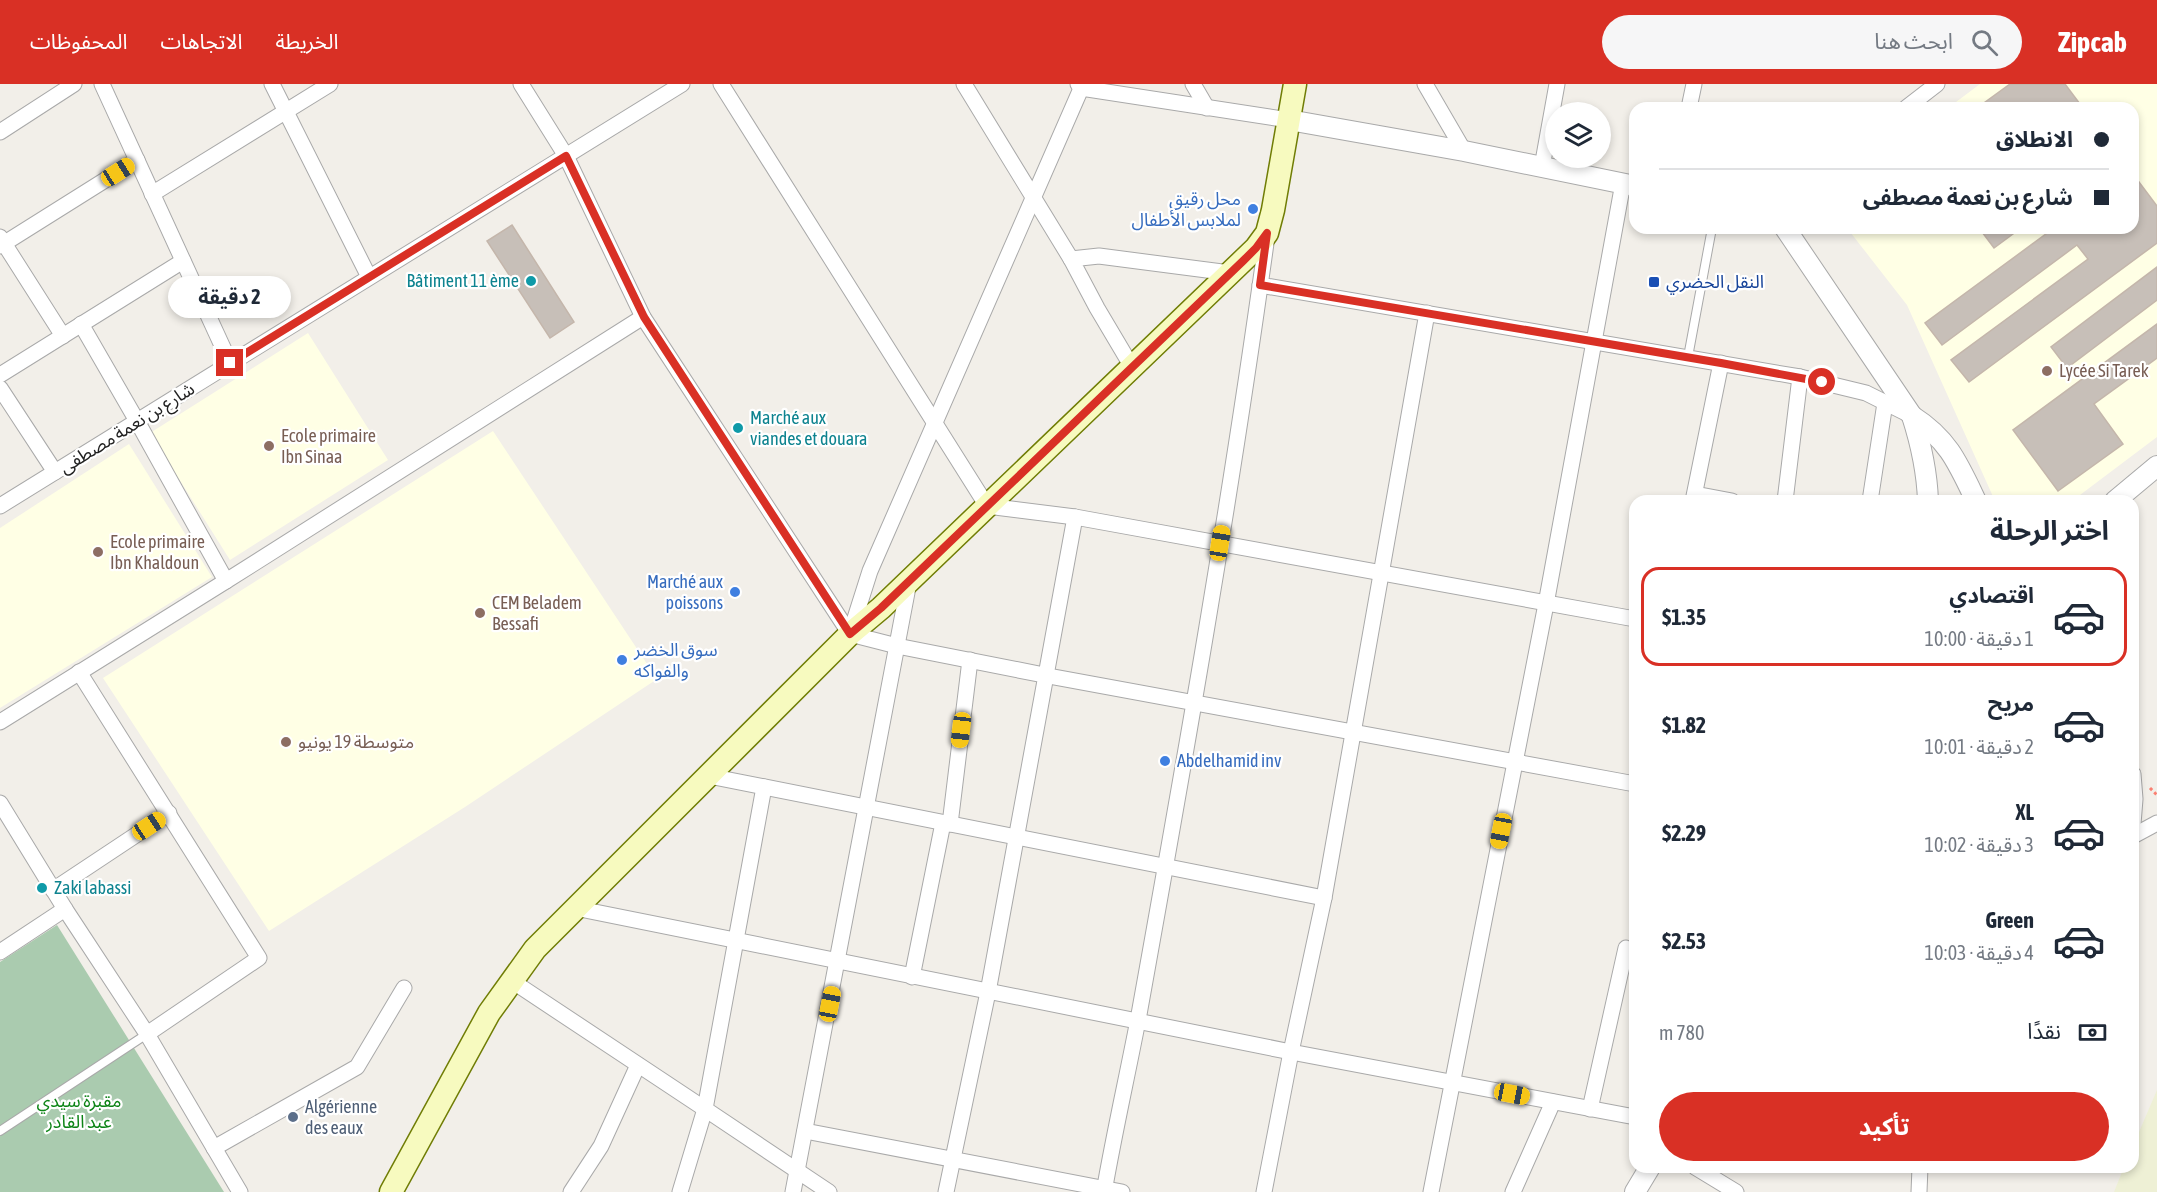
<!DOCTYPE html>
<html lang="ar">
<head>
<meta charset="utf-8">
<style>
	body { margin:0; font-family:"Asap Condensed","Noto Sans Arabic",sans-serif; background:#f6f6f7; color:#1f2937; direction:rtl; height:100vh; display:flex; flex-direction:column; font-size:22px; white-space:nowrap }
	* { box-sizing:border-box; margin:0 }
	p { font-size:20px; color:#747a83 }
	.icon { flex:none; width:33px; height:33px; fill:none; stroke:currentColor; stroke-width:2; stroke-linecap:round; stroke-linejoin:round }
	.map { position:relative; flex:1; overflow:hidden; direction:ltr }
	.panel { position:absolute; left:1629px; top:411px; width:510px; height:678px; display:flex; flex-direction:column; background:#fff; border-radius:18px; box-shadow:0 3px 9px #0003; direction:rtl }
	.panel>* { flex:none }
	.hud { position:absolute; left:1629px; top:18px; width:510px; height:132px; border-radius:18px; box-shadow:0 3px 9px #0003; direction:rtl; display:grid; align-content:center; height:132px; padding:0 30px; background:#fff }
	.tools { position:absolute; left:1545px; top:18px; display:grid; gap:12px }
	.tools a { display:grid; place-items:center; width:66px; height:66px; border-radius:50%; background:#fff; box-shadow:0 3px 9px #0003; font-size:30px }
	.end { position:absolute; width:27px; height:27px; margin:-14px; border:8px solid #d93025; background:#fff; box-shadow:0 0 0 3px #fff }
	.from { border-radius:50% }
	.bubble { position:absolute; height:42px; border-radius:21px; background:#fff; box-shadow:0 3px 9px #0003; font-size:20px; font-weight:700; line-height:42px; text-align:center; direction:rtl }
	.car { position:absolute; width:18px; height:36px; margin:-18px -9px; border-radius:8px; box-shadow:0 0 4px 2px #0007; background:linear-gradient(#f5c518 24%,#345 0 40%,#f5c518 0 76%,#345 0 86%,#f5c518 0) }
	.hud b { display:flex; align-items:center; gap:21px; height:57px; font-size:22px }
	.hud b+b { border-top:2px solid #e0e1e3 }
	.hud i { width:15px; height:15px; background:#1f2937 }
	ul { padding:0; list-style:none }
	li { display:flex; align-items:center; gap:18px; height:99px; margin:0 12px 9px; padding:0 18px; border:3px solid transparent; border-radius:18px }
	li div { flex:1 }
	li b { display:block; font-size:22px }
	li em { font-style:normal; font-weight:700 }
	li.on { border-color:#d93025 }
	li>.icon { width:54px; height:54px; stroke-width:1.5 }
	h2 { padding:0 30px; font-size:27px; line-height:72px }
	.pay { display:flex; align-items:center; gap:15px; height:66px; padding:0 30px; font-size:22px }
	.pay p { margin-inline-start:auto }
	.action { display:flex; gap:12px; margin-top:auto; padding:12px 30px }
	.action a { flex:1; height:69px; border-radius:36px; background:#d93025; color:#fff; font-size:24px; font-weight:700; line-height:69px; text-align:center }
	header { display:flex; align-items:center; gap:36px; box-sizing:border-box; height:84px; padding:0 30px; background:#d93025; color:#fff }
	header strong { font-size:28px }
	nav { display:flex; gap:33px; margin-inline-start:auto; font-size:21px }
	.search { width:420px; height:54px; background:#f6f6f7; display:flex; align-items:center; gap:15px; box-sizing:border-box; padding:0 21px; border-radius:33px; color:#747a83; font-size:22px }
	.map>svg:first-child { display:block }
	.education { fill:#ffffe5 }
	.farmland { fill:#eef0d5 }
	.cemetery { fill:#aacbaf }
	.building { fill:#c7bfb8; stroke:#c4b6ab; stroke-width:1.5 }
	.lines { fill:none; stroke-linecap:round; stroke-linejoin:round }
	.service-casing { stroke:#a9a9a9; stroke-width:10 }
	.minor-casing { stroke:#a9a9a9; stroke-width:17 }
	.tertiary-casing { stroke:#a9a9a9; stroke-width:22 }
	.secondary-casing { stroke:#707d05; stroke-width:25 }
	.path { stroke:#fa8072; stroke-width:3; stroke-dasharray:3 3; stroke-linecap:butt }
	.service { stroke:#fff; stroke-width:8 }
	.minor { stroke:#fff; stroke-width:15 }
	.tertiary { stroke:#fff; stroke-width:20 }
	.secondary { stroke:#f7fabf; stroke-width:22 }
	.route { stroke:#d93025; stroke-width:8 }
	.shop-dot { fill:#3f7fe0; stroke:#fff; stroke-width:2 }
	.culture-dot { fill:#0f9aa8; stroke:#fff; stroke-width:2 }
	.transit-dot { fill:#1a4fb4; stroke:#fff; stroke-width:2 }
	.education-dot { fill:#8d6e63; stroke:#fff; stroke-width:2 }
	.service-dot { fill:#5c6f8a; stroke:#fff; stroke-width:2 }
	.labels { text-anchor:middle; stroke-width:4.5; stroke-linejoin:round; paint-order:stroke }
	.shop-label { font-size:18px; fill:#366cbe; stroke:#fff; text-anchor:end }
	.culture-label { font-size:18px; fill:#0d838f; stroke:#fff; text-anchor:start }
	.transit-label { font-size:18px; fill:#164399; stroke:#fff; text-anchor:start }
	.education-label { font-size:18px; fill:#785e54; stroke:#fff; text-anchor:start }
	.street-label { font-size:18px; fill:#222; stroke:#fff }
	.park-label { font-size:18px; fill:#0c8416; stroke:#fff }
	.service-label { font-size:18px; fill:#4e5e75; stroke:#fff; text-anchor:start }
</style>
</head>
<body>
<header>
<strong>Zipcab</strong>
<div class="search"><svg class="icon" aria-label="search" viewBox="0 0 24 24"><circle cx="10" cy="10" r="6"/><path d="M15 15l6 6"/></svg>ابحث هنا</div>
<nav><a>الخريطة</a><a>الاتجاهات</a><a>المحفوظات</a></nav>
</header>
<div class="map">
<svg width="2157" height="1108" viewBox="0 0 2157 1108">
	<rect width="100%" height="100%" fill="#f2efe9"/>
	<!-- education -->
	<g class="education">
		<polygon points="1980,0 2157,0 2157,353 2072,417 1995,417 1907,221 1847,144 2133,144 2133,24 1948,24"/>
		<polygon points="308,249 388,376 230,476 150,349"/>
		<polygon points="493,347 657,595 465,723 269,847 103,594"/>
		<polygon points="129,360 212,493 0,624 0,444"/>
	</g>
	<!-- farmland -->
	<polygon class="farmland" points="2157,1006 2157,1108 2114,1108 2124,1083 2133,1083 2133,1062"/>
	<!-- cemetery -->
	<polygon class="cemetery" points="57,841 224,1108 0,1108 0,878"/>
	<!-- building -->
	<g class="building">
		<polygon points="2010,0 2065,0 2083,24 1977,24"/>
		<polygon points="2133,90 2157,122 2157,159 1969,298 1951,276 2088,175 2077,161 1942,261 1925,239 2054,144 2133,144"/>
		<polygon points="512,141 574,238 550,254 487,157"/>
		<polygon points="1979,144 2021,144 1994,164"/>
		<polygon points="2157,183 2157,216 2067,284 2051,263"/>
		<polygon points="2157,240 2157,274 2094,320 2123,360 2058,407 2013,346"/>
	</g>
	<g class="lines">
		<!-- service casing -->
		<g class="service-casing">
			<g id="service">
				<polyline points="1688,273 1712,144"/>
				<polyline points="0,1047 147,950"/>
			</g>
		</g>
		<!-- minor casing -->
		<g class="minor-casing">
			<g id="minor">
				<polyline points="102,0 230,279"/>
				<polyline points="272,0 369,193"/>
				<polyline points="521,0 566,72 643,233 850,550 897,562 1054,593 1635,700"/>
				<polyline points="721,0 987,422 1075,433 1635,535"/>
				<polyline points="964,0 1071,175"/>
				<polyline points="1078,0 1081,4 1289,36"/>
				<polyline points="1193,0 1207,24"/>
				<polyline points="1425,0 1464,67"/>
				<polyline points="1689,24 1694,0"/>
				<polyline points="1906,24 1937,0"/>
				<polyline points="0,48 74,0"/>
				<polyline points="1542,83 1557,0"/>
				<polyline points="152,110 330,0"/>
				<polyline points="0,153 63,252"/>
				<polyline points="0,162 137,76"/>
				<polyline points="1260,201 1800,293 1866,309 1912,332"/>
				<polyline points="81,240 137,337 226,497"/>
				<polyline points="1132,283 1097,224 1071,175 1099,172 1230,189"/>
				<polyline points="0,291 183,177"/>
				<polyline points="0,304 55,388"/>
				<polyline points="1695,410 1732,417"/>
				<polyline points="1693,417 1721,279"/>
				<polyline points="1785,417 1800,293"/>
				<polyline points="1870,417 1885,319"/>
				<polyline points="0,422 682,0"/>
				<polyline points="850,550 870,487 1083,0"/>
				<polyline points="79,588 259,874 147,950"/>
				<polyline points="0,638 226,497 643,233"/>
				<polyline points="2133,690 2135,715 2133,740"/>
				<polyline points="709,692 1324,814"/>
				<polyline points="764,703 705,1025 829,1108"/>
				<polyline points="0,719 65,825 147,950 240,1108"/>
				<polyline points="950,740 970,576"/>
				<polyline points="2133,752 2157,739"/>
				<polyline points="53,806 169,729"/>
				<polyline points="575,824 1291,968 1635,1033"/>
				<polyline points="0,868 65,825"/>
				<polyline points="912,893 943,739"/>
				<polyline points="512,897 705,1025 680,1108"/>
				<polyline points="1590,1025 1626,864"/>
				<polyline points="805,1047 1122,1108"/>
				<polyline points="214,1064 357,983 404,904"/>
				<polyline points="1695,1083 1736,1108"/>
				<polyline points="571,1108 601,1062 638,981"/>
				<polyline points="793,1108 909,498"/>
				<polyline points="946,1108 988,908 1075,433"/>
				<path d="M1104 1108C1114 1050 1127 993 1138 936 1185 675 1231 414 1267 152"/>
				<polyline points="1264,1108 1291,968 1324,814 1427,229"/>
				<polyline points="1431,1108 1546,520 1623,99"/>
				<polyline points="1513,1108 1553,1018"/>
				<polyline points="1919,1108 1920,1083"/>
			</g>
		</g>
		<!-- tertiary casing -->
		<g class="tertiary-casing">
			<g id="tertiary">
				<polyline points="1289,36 1464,67 1635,102"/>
				<path d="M1785 144 1912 332C1921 360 1927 388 1928 417"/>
				<path d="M1912 332C1948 355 1958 379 1976 417"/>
				<polyline points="2115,417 2157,382"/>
				<polyline points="1635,1108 1650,1083"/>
			</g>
		</g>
		<!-- secondary casing -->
		<g class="secondary-casing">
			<polyline id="secondary" points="391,1108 489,929 535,865 850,550 881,524 1256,164 1267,149 1273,126 1295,0"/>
		</g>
		<!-- path -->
		<polyline class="path" points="2150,704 2157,711"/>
		<!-- service -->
		<use href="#service" class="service"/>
		<!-- minor -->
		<use href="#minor" class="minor"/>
		<!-- tertiary -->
		<use href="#tertiary" class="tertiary"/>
		<!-- secondary -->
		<use href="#secondary" class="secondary"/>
	</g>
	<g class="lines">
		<!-- route -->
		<polyline class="route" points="230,279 566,72 644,233 850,550 881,524 1243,177 1256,164 1267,149 1260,201 1721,279 1822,298"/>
	</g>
	<!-- markers -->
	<g class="shop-dot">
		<circle cx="1253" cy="125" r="6"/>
		<circle cx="735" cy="508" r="6"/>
		<circle cx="622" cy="576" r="6"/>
		<circle cx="1165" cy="677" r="6"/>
	</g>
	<g class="culture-dot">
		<circle cx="531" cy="197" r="6"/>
		<circle cx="738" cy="344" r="6"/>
		<circle cx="42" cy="804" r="6"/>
	</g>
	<rect class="transit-dot" x="1648" y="192" width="12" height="12" rx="3"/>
	<g class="education-dot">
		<circle cx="2047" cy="287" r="6"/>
		<circle cx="269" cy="362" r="6"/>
		<circle cx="98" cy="468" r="6"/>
		<circle cx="480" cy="529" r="6"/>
		<circle cx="286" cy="658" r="6"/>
	</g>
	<circle class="service-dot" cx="293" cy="1033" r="6"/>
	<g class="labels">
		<!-- shop labels -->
		<g class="shop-label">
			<text x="1241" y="121">محل رقيق<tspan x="1241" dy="21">لملابس الأطفال</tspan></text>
			<text x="723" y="504">Marché aux<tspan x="723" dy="21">poissons</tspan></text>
			<text x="634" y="572" text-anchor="start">سوق الخضر<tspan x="634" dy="21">والفواكه</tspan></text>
			<text x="1177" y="683" text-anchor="start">Abdelhamid inv</text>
		</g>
		<!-- culture labels -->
		<g class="culture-label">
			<text x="519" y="203" text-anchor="end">Bâtiment 11 ème</text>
			<text x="750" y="340">Marché aux<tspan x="750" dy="21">viandes et douara</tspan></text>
			<text x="54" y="810">Zaki labassi</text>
		</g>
		<!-- transit labels -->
		<g class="transit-label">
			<text x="1666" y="204">النقل الحضري</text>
		</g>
		<!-- education labels -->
		<g class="education-label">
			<text x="2059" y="293">Lycée Si Tarek</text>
			<text x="281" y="358">Ecole primaire<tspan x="281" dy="21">Ibn Sinaa</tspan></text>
			<text x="110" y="464">Ecole primaire<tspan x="110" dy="21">Ibn Khaldoun</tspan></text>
			<text x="492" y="525">CEM Beladem<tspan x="492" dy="21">Bessafi</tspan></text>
			<text x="298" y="664">متوسطة 19 يونيو</text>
		</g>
		<!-- street labels -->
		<g class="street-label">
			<text transform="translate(127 344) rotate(-32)" y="6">شارع بن نعمة مصطفى</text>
		</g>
		<!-- park labels -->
		<g class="park-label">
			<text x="79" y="1023">مقبرة سيدي<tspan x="79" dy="21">عبد القادر</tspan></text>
		</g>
		<!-- service labels -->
		<g class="service-label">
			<text x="305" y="1029">Algérienne<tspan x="305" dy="21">des eaux</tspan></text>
		</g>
	</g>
</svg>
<div class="tools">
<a><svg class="icon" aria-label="layers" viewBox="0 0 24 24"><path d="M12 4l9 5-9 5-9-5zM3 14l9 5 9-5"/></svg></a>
</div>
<i class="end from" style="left:1822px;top:298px"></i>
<i class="end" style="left:230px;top:279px"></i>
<div class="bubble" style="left:168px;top:192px;width:123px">2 دقيقة</div>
<i class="car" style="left:118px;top:88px;rotate:58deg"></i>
<i class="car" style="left:1220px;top:459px;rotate:9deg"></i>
<i class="car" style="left:961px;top:646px;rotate:187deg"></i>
<i class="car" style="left:149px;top:742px;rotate:57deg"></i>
<i class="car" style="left:1501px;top:747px;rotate:191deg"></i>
<i class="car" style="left:830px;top:920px;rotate:11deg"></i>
<i class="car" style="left:1512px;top:1010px;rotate:101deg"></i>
<div class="hud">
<b><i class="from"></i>الانطلاق</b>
<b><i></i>شارع بن نعمة مصطفى</b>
</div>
<section class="panel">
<h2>اختر الرحلة</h2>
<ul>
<li class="on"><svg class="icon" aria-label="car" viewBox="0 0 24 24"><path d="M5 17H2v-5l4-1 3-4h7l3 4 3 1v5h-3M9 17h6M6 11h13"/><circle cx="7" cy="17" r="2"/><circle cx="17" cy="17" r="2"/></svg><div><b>اقتصادي</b><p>1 دقيقة · 10:00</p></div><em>$1.35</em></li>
<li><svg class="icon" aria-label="car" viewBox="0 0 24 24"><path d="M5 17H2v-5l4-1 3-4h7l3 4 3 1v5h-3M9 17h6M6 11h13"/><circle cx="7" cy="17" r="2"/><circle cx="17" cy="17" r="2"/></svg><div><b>مريح</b><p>2 دقيقة · 10:01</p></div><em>$1.82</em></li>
<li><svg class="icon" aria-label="car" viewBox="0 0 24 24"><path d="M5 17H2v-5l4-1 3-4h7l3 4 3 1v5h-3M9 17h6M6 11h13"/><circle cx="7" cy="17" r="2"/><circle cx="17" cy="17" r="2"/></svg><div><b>XL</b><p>3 دقيقة · 10:02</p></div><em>$2.29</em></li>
<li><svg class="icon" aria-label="car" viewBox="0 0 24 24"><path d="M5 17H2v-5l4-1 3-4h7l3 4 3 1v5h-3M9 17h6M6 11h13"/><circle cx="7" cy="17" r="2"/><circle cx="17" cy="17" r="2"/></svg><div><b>Green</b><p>4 دقيقة · 10:03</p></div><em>$2.53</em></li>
</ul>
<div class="pay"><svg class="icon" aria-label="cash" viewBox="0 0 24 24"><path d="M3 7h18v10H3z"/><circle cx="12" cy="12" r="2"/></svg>نقدًا<p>780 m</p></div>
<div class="action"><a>تأكيد</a></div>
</section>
</div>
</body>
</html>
